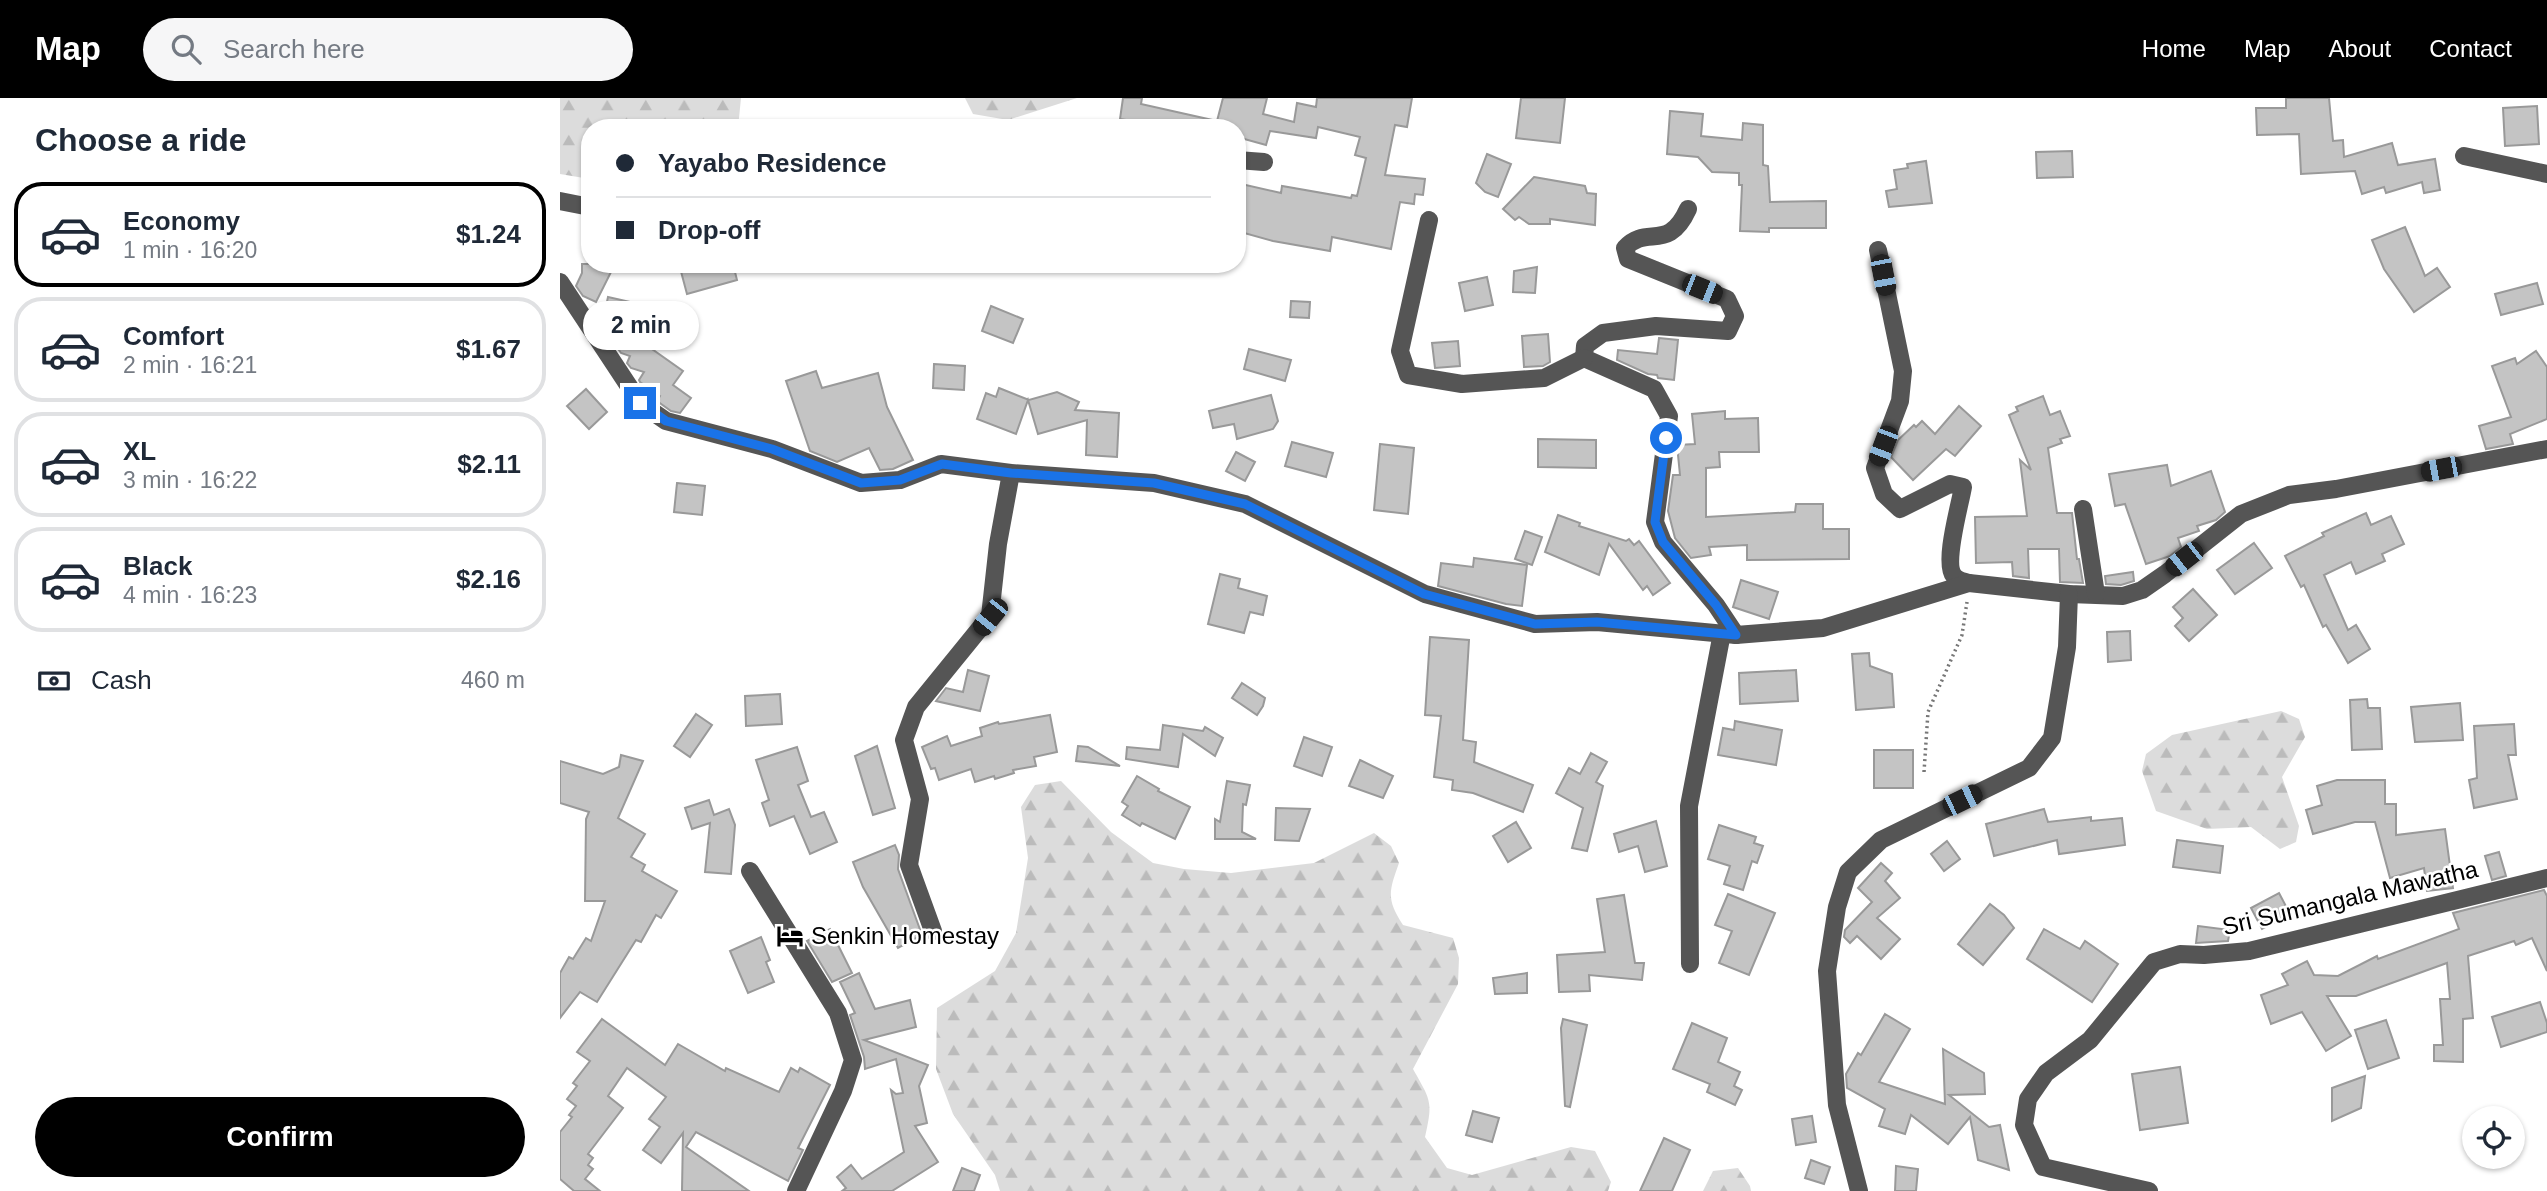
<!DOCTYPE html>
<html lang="en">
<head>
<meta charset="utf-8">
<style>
	body { margin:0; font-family:Arial,sans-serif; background:#f6f6f7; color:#1f2937; height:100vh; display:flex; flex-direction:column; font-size:26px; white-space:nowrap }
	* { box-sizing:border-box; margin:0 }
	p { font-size:23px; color:#747a83 }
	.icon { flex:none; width:38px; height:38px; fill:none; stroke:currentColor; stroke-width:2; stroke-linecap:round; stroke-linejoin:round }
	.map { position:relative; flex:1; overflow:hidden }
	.side { display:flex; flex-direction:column; background:#fff; width:560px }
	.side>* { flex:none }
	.guide { position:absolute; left:21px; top:21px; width:665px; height:154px; border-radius:28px; box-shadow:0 2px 5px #0004; display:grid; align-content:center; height:154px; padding:0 35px; background:#fff }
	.fabs { position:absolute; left:1902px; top:1008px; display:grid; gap:14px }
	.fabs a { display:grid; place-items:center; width:63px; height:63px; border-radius:50%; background:#fff; box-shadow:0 2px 5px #0004; font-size:35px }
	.end { position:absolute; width:32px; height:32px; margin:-16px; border:9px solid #1a73e8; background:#fff; box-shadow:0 0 0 4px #fff }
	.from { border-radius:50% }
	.bubble { position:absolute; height:49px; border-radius:24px; background:#fff; box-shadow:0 2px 5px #0004; font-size:23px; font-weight:700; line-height:49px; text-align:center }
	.car { position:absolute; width:21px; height:42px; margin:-21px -10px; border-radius:9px; box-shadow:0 0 5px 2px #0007; background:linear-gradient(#222 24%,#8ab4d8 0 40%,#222 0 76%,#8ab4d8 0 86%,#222 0) }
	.guide b { display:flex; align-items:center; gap:24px; height:66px; font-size:26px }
	.guide b+b { border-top:2px solid #e0e1e3 }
	.guide i { width:18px; height:18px; background:#1f2937 }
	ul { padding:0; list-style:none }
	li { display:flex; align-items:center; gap:21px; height:105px; margin:0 14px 10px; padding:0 21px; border:4px solid #e0e1e3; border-radius:28px }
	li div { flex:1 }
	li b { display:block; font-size:26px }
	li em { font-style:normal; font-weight:700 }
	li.on { border-color:#000 }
	li>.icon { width:63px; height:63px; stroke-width:1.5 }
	h2 { padding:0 35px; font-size:32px; line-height:84px }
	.pay { display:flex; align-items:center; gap:18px; height:77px; padding:0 35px; font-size:26px }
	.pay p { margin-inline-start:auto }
	.cta { display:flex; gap:14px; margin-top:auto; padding:14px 35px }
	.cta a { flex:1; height:80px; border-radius:42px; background:#000; color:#fff; font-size:28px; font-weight:700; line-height:80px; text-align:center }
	header { display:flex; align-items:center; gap:42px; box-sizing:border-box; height:98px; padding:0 35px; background:#000; color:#fff }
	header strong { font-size:33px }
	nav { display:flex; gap:38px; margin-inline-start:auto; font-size:24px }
	.search { width:490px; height:63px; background:#f6f6f7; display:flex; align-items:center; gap:18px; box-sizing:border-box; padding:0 24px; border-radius:38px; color:#747a83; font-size:26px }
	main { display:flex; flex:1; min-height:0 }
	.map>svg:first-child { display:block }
	.forest { fill:url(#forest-firs) }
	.building { fill:#c4c4c4; stroke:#999; stroke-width:2 }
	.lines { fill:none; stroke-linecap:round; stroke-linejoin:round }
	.path { stroke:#777; stroke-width:3.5; stroke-dasharray:2 3.5; stroke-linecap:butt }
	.minor { stroke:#555; stroke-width:18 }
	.route { stroke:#1a73e8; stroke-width:9 }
	.labels { text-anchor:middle; stroke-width:5; stroke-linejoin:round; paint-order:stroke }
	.street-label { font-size:24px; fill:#000; stroke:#fff }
	.poi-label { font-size:24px; fill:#000; stroke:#fff; text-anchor:start }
</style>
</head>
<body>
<header>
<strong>Map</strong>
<div class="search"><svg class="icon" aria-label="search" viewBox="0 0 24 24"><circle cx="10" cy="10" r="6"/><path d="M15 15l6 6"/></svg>Search here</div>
<nav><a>Home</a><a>Map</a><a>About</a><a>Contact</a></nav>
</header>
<main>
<section class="side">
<h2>Choose a ride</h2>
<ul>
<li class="on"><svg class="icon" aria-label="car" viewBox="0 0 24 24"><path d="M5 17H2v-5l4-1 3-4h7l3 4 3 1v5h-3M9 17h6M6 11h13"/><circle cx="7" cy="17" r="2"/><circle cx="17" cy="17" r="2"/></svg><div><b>Economy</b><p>1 min · 16:20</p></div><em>$1.24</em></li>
<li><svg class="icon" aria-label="car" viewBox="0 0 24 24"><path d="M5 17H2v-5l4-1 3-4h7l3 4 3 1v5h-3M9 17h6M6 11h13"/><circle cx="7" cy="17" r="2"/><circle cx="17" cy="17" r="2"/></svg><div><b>Comfort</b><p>2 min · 16:21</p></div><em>$1.67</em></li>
<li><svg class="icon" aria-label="car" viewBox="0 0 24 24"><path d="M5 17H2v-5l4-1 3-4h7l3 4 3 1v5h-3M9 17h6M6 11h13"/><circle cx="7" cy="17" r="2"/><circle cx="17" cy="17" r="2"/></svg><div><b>XL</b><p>3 min · 16:22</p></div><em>$2.11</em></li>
<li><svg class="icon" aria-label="car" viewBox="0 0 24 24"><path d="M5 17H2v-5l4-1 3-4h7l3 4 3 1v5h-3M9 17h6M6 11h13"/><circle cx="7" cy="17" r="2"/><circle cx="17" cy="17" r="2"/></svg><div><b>Black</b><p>4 min · 16:23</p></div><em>$2.16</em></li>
</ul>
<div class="pay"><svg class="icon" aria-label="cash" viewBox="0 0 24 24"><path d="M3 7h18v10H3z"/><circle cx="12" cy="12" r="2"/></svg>Cash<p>460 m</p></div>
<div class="cta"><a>Confirm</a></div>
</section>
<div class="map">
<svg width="1987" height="1093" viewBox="0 0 1987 1093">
	<defs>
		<pattern id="forest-firs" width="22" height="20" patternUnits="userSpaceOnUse" patternTransform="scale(1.75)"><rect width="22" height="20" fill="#dcdcdc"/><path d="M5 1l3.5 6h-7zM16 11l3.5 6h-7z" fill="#bbb"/></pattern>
	</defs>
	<rect width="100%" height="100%" fill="#fff"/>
	<!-- forest -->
	<g class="forest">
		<polygon points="0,0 181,0 178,30 30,30 30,81 0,76"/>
		<polygon points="405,0 517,0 448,22 413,16"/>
		<polygon points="1721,613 1739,621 1745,639 1722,679 1739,728 1736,744 1720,751 1691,729 1647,731 1596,713 1582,673 1586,656 1612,637"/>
		<path d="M501 683 551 734 593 765 624 771 671 775 754 765 814 735 831 748 839 765C829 793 826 801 843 827L893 840 899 860 898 886 853 971C871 1003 873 1003 865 1039L887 1070 912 1077 1011 1049 1035 1053 1051 1084 1048 1093H440L435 1077 393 1016 376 971 377 910 435 873 456 835 468 760 461 709 475 687Z"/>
		<polygon points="1178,1070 1190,1088 1191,1093 1143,1093 1153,1073"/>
	</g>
	<!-- building -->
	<g class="building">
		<polygon points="563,0 582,0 581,6 657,23 663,0 707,0 703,16 734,24 737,5 756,9 757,0 852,0 847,29 835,27 825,77 865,81 863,97 855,96 854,106 840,104 831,151 772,139 770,153 713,143 677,133 677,85 721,95 722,88 791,100 792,97 797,98 806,60 795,57 800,39 758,29 756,40 710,33 706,47 677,39 677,30 583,30 584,25 560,21"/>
		<polygon points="961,0 1005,0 1000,45 956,40"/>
		<polygon points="1726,0 1769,0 1773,43 1783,42 1784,59 1832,45 1838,67 1875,61 1880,92 1864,95 1862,84 1826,95 1824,89 1802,96 1795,73 1741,76 1739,36 1697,37 1696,10 1726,10"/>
		<polygon points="1977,8 1979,46 1945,48 1943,10"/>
		<polygon points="1110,13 1143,16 1141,38 1182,42 1183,25 1203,27 1203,67 1208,68 1210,104 1266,103 1266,130 1209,130 1209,134 1180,133 1182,87 1179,87 1179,75 1152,74 1138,59 1107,56"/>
		<polygon points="1512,53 1513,79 1477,80 1476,54"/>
		<polygon points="927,56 951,66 938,99 925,94 916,85"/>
		<polygon points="1366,63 1372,105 1329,109 1326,93 1337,91 1334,72 1348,70 1347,66"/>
		<polygon points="974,79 1025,88 1027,95 1036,96 1035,127 990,121 990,126 969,126 959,119 955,122 943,111"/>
		<polygon points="1845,129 1865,178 1877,170 1890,189 1854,214 1824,171 1812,142"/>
		<polygon points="22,166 55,166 36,204 23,198 16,188 22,175"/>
		<polygon points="119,166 173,166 177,182 127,196"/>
		<polygon points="977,169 975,195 953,194 954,173"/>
		<polygon points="927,179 933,207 905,213 899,185"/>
		<polygon points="1977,185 1983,206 1941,217 1935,196"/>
		<polygon points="48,199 101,211 92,251 123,273 113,287 131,300 120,315 111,313 97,303 100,298 80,284 79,282 84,274 71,270 67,265 70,258 61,255 52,242 54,236 47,235 42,227"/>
		<polygon points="731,203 750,204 749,220 730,219"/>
		<polygon points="431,208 463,221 453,245 422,233"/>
		<polygon points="988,236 990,264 983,268 964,269 962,238"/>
		<polygon points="1099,240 1118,242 1114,282 1098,280 1097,277 1088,276 1057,262 1058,252 1097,256"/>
		<polygon points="898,243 900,268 875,270 872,245"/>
		<polygon points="689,251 731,262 725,283 684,271"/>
		<polygon points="1976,253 1987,269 1987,321 1950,336 1953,346 1926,351 1919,328 1951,319 1932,268 1955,260 1957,266"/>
		<polygon points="374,266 405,268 404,292 373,290"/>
		<polygon points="256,273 262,290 318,275 327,309 353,362 333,371 320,372 309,350 277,364 250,353 226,283"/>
		<polygon points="439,290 469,302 497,294 519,304 515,312 559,315 557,359 526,357 527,322 478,336 468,302 456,336 417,321 426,295 436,299"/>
		<polygon points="26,291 47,314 29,331 7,308"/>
		<polygon points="711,297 718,323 713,331 677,341 674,326 653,330 649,313"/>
		<polygon points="1483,298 1490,317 1500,313 1510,338 1500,341 1502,345 1488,350 1497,415 1512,415 1517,461 1519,461 1523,485 1500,484 1499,451 1468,451 1469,480 1453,478 1452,464 1416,465 1415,419 1467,418 1460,362 1471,372 1449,317 1458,313 1456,309"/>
		<polygon points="1399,308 1421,328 1395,358 1386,351 1353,382 1331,359 1338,342 1354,327 1356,329 1362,323 1375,336"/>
		<polygon points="1165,313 1165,321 1198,320 1199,354 1159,354 1160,369 1146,370 1146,419 1235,414 1236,406 1263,406 1263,431 1289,431 1289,461 1187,462 1187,447 1149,449 1151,457 1131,460 1115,440 1108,413 1113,377 1120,377 1117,347 1135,346 1132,316"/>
		<polygon points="978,341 1036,342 1036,370 978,369"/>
		<polygon points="732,344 773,355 766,379 725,368"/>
		<polygon points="820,346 854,350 848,416 814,412"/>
		<polygon points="676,354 695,364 685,383 666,373"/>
		<polygon points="1607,367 1611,388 1651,373 1665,414 1656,422 1637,428 1639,433 1618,440 1621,449 1610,458 1586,466 1565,406 1555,408 1549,376"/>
		<polygon points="117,385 145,388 142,417 114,414"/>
		<polygon points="1806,415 1811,427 1831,418 1844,446 1822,456 1825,463 1796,476 1791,464 1764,477 1788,532 1796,527 1810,551 1788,565 1766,527 1763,529 1744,487 1741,489 1725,458 1764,438 1762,435"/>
		<polygon points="998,417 1020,425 1019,428 1066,443 1069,441 1074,447 1079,443 1110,485 1093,497 1087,488 1083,492 1049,446 1039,477 985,454"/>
		<polygon points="965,433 982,439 972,467 955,461"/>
		<polygon points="1694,445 1712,470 1675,496 1657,472"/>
		<polygon points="914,460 967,467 962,508 946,506 878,488 881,465 913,469"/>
		<polygon points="1573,474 1574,483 1561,487 1546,486 1545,478"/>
		<polygon points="660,476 680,481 678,490 707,498 703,517 690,514 684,535 648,526"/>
		<polygon points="1181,482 1218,494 1209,521 1173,509"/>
		<polygon points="1633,491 1657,517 1629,543 1615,528 1623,520 1613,509"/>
		<polygon points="1570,533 1571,562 1548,564 1547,534"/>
		<polygon points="870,539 909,542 903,642 916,644 914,664 973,687 963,714 913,695 892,692 893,682 874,679 881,618 865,617"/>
		<polygon points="1309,555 1310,568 1332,576 1334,609 1296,612 1292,556"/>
		<polygon points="408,572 429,578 420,613 376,603 386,590 403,594"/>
		<polygon points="1236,572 1238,603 1180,606 1179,575"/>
		<polygon points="682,585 705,600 703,608 697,617 672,600"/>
		<polygon points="220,596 222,626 186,628 185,598"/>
		<polygon points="1807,601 1808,610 1820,610 1822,651 1792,652 1790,602"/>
		<polygon points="1900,605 1903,642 1855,644 1851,609"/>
		<polygon points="136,616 152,627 130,659 114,648"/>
		<polygon points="490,617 497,654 474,659 476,668 453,672 454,675 435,681 434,678 415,684 411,671 379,682 375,670 371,671 362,649 387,638 391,648 422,638 420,630 438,624 439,626"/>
		<polygon points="1175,623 1222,632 1216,667 1158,657 1163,630 1174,632"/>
		<polygon points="1954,626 1956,657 1948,657 1957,701 1914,710 1909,682 1917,680 1914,628"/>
		<polygon points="603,627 643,633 645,629 663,640 655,658 623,636 618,669 566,661 567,649 600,652"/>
		<polygon points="744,639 772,649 762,678 734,668"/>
		<polygon points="317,648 335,710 313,717 295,658"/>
		<polygon points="518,648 528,649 560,668 516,663"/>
		<polygon points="237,649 248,683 238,687 251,719 264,714 277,744 250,756 234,718 210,728 202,705 209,702 196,662"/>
		<rect x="1314" y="652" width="39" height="38"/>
		<polygon points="1031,655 1047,664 1036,684 1043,688 1027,753 1012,750 1023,710 996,695 1009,670 1020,676"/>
		<polygon points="61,657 83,663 58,720 85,736 71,759 85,767 82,773 117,793 101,820 96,817 81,844 76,842 37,904 20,894 0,920 0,875 9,859 13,861 26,840 31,843 45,803 25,803 26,721 29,714 0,705 0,663 43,676 59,669"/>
		<polygon points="800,662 833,678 823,700 789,688"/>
		<polygon points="577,678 599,691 598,693 630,709 615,741 582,725 580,728 562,717 568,708 562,704"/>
		<polygon points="1777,682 1825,682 1825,706 1836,706 1836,737 1885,731 1893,790 1867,793 1864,770 1830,780 1815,724 1795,724 1753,736 1746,712 1762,707 1757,688"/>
		<polygon points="667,683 690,687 686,707 683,706 682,734 696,741 655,741 655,721 660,724"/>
		<polygon points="149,702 154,717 169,711 175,727 171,776 145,774 150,725 132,731 125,710"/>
		<polygon points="716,710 750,711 739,743 715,742"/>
		<polygon points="1484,711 1488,724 1531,719 1531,723 1562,720 1565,747 1499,756 1497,742 1434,758 1426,726"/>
		<polygon points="1096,723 1107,768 1085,774 1078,748 1059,754 1054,736"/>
		<polygon points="956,724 971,750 948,764 933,738"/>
		<polygon points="1159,727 1196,739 1194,745 1203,748 1197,765 1192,763 1183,792 1164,786 1170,768 1148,761"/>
		<polygon points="1617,742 1663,748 1660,775 1613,769"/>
		<polygon points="1387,743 1400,761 1384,773 1371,756"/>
		<polygon points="335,747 339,757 338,771 362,837 338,850 303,789 293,764"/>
		<polygon points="1939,754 1946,778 1932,782 1925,758"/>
		<polygon points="1321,765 1332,775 1325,783 1340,800 1317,820 1340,841 1321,861 1297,838 1290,845 1284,839 1285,832 1312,804 1298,790"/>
		<polygon points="1984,792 1987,798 1987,873 1972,840 1956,847 1954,843 1908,858 1913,920 1903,921 1903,964 1874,963 1874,947 1883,947 1880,901 1890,901 1887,865 1796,898 1767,898 1791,938 1766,953 1742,914 1711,926 1701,897 1728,887 1722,876 1747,863 1754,877 1778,878 1817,858 1818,861 1899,831 1893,815"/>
		<polygon points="1719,795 1730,816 1702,831 1691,810"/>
		<polygon points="1168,796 1215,815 1189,877 1159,865 1172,833 1155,827"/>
		<polygon points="1064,797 1075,865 1084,865 1082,882 1029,877 1030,893 999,894 997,857 1045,854 1037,801"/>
		<polygon points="1430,806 1444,817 1454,830 1423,867 1398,846"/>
		<polygon points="1638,828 1670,832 1668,843 1636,845"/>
		<polygon points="270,831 292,875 272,884 247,843"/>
		<polygon points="1484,831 1520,851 1525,843 1558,866 1532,904 1467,861"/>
		<polygon points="201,839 210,862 206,864 214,884 188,895 170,853"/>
		<polygon points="299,875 315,911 350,902 356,929 304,942 368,967 359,988 367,1025 355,1028 378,1064 332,1093 282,1093 286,1090 277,1079 291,1067 302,1081 344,1054 331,992 336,996 343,995 336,961 305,971 304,959 290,917 295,915 280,884"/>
		<polygon points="967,875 967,895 935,896 933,880"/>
		<polygon points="1980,904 1987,925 1987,934 1941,949 1932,919"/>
		<polygon points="1325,916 1350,931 1319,984 1385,1006 1383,951 1424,975 1425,996 1389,997 1429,1029 1440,1027 1449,1072 1418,1062 1410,1019 1388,1046 1351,1017 1345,1036 1319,1028 1325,1011 1287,990 1286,976 1298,955 1301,957"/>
		<polygon points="42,921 105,967 118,946 165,973 166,970 219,994 231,970 238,974 240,970 270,987 238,1050 243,1052 228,1083 136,1034 126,1049 189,1093 122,1093 123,1035 101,1065 83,1052 100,1029 89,1021 106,999 67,970 48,998 63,1010 28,1056 33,1060 28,1067 33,1071 25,1081 40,1093 14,1093 0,1081 0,1034 12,1019 9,1017 16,1008 7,1001 17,988 13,985 30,963 17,954"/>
		<polygon points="1003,921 1027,927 1010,1009 1005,1008 1001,930"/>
		<polygon points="1826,922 1839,960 1808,971 1795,932"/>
		<polygon points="1132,925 1167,940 1158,964 1180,974 1174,988 1182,992 1175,1007 1147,994 1150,986 1113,971"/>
		<polygon points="1620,969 1628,1025 1580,1032 1572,976"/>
		<polygon points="1805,978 1801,1010 1772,1023 1772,990"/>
		<polygon points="913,1013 939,1020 932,1044 906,1037"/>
		<polygon points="1252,1018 1256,1044 1236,1047 1232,1021"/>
		<polygon points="1104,1040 1130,1052 1112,1093 1080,1093"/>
		<polygon points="1251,1062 1270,1069 1264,1086 1245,1080"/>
		<polygon points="1336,1068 1358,1071 1356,1093 1335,1093"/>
		<polygon points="402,1070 420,1077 414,1093 393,1093"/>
	</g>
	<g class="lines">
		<!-- path -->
		<polyline class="path" points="1364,674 1368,614 1402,537 1407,504"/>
		<!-- minor -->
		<g class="minor">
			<polyline points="1904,58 1987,76"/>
			<polyline points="677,62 704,64"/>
			<polyline points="0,103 30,109"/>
			<path d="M1128 111C1108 155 1087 126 1065 150L1068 161 1167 201 1175 218 1168 233 1096 228 1043 235 1025 248 1024 260 1094 291 1109 318 1095 424 1103 444 1156 507 1176 537"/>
			<polyline points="869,122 840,253 848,277 902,286 984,280 1024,260"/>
			<path d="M1318 152 1343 273 1340 303 1315 370 1324 396 1340 411 1390 386 1403 389C1400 407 1383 465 1394 478 1398 483 1404 483 1409 485"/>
			<polyline points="0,184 80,305 106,323 212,351 301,385 340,382 381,366 451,375 594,385 685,406 865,496 975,526 1037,524 1176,537 1263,530 1409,485 1509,496 1563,498 1582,492 1605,476 1681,416 1729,397 1776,391 1987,351"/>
			<polyline points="1523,411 1536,496"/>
			<polyline points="190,773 278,915 293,962 283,993 236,1093"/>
			<polyline points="373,833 349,767 360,701 344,642 356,609 430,518 438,446 451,375"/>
			<polyline points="1130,866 1129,708 1162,535"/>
			<polyline points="1299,1093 1277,1007 1267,873 1277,809 1288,774 1321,742 1469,670 1492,640 1507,549 1509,496"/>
			<polyline points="1589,1093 1483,1069 1464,1027 1468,1001 1486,975 1530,942 1594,864 1620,856 1644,857 1689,853 1987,780"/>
		</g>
	</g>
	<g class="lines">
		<!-- route -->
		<polyline class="route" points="80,305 106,323 212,351 301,385 340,382 382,366 451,375 594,385 685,406 864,496 975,526 1037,524 1176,537 1156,507 1103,444 1095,424 1106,340"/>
	</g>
	<!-- icons -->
	<defs>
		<g id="hotel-bare" transform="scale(2.1)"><path d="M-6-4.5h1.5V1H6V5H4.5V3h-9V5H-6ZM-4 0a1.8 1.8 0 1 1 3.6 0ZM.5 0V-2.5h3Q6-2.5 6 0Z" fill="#000" stroke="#fff" stroke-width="2.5" paint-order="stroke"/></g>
	</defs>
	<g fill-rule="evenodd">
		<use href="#hotel-bare" x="230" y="838"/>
	</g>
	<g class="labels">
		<!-- street labels -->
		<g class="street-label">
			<text transform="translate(1790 800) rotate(-13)" y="8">Sri Sumangala Mawatha</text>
		</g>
		<!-- poi labels -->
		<g class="poi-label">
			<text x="251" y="846">Senkin Homestay</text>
		</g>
	</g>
</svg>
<div class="fabs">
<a><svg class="icon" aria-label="locate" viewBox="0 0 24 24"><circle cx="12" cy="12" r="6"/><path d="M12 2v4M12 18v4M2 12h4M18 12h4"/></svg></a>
</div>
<i class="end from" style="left:1106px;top:340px"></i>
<i class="end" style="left:80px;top:305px"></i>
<div class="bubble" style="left:23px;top:203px;width:116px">2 min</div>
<i class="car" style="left:1323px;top:177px;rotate:169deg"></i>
<i class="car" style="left:1142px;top:191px;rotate:112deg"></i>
<i class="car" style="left:1323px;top:348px;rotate:201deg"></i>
<i class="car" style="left:1881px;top:371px;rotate:259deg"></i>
<i class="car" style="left:1624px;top:461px;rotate:232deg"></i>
<i class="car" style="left:430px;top:519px;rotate:219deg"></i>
<i class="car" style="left:1402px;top:702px;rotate:64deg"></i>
<div class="guide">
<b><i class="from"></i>Yayabo Residence</b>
<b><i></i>Drop-off</b>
</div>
</div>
</main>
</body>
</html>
